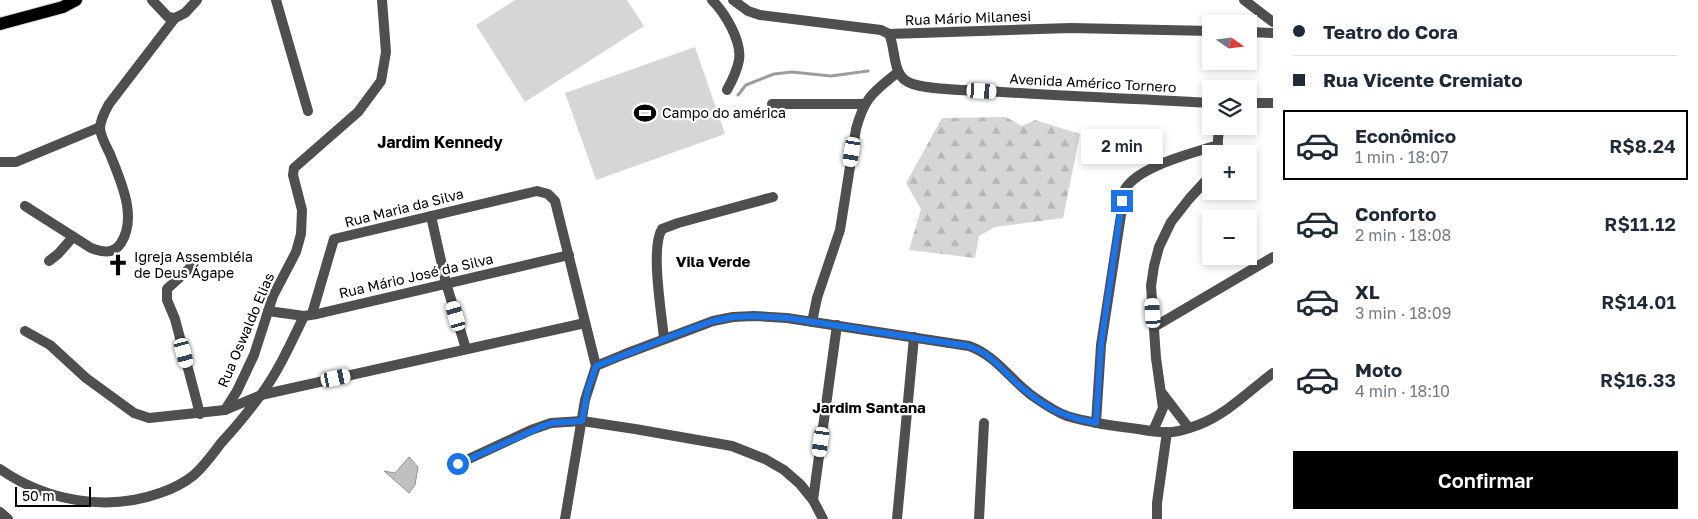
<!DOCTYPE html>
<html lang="pt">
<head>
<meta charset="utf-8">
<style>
	body { margin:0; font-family:"Golos Text",sans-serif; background:#f2f2f3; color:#1f2937; height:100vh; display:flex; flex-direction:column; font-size:19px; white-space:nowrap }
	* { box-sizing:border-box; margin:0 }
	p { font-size:16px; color:#747a83 }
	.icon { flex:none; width:28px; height:28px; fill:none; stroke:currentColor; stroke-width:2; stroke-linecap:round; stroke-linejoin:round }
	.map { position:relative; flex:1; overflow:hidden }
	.drawer { display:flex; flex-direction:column; background:#fff; width:425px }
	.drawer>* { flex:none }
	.top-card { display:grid; align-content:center; height:110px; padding:0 20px; background:#fff }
	.needle { width:32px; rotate:104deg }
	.buttons { position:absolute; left:1202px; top:15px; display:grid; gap:10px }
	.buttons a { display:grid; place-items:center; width:55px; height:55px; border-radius:0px; background:#fff; box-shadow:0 2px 8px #0003; font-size:25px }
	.scale { position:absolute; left:15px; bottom:12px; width:76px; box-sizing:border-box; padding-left:5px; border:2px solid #000; border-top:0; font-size:14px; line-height:18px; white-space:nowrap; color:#000; -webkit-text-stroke:4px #fff; paint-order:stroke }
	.end { position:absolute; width:22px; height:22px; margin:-11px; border:6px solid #1a73e8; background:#fff; box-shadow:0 0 0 2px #fff }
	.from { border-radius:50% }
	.bubble { position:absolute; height:35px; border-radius:0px; background:#fff; box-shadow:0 2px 8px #0003; font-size:16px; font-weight:600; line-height:35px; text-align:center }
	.car { position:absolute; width:15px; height:30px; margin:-15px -8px; border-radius:6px; box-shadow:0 0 4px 1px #0007; background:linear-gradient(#fff 24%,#345 0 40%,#fff 0 76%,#345 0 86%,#fff 0) }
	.top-card b { display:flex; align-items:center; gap:18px; height:48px; font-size:19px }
	.top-card b+b { border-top:1px solid #e0e1e3 }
	.top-card i { width:12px; height:12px; background:#1f2937 }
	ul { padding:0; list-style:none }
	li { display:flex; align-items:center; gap:15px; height:70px; margin:0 10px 8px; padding:0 10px; border:2px solid transparent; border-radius:0px }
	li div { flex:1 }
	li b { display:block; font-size:19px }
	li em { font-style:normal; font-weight:600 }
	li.on { border-color:#000 }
	li>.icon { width:45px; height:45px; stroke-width:1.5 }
	.action { display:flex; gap:10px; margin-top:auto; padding:10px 20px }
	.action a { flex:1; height:58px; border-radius:0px; background:#000; color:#fff; font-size:20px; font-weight:600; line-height:58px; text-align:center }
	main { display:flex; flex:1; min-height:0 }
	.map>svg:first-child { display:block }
	.grass { fill:#d6d6d6 }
	.forest { fill:url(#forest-firs) }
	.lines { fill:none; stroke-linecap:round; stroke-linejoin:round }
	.stream { stroke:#9d9d9d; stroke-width:3 }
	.building { fill:#bfbfbf; stroke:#939393 }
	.major-casing { stroke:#dbdbdb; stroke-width:14 }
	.minor { stroke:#4f4f4f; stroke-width:10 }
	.major { stroke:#000; stroke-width:12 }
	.route { stroke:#1a73e8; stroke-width:6 }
	.labels { text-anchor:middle; stroke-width:4.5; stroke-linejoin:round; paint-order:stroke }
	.street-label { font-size:14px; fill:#000; stroke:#fff }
	.poi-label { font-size:14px; fill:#000; stroke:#fff; text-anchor:start }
	.neighbourhood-label { font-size:15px; font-weight:bold; fill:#000; stroke:#fff }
	.quarter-label { font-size:16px; font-weight:bold; fill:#000; stroke:#fff }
</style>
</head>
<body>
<main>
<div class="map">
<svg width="1273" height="519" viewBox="0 0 1273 519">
	<defs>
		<pattern id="forest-firs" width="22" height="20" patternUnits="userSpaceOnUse" patternTransform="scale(1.25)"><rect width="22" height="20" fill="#d6d6d6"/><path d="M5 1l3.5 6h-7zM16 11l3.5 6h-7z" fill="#b6b6b6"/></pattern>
	</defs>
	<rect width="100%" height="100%" fill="#fff"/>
	<!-- grass -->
	<g class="grass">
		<polygon points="515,0 627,0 644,26 525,102 476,25"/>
		<polygon points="695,47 725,134 596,180 565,93"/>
	</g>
	<!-- forest -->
	<polygon class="forest" points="1006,117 1022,126 1035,120 1080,134 1063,218 995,227 979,236 975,258 909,250 921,209 906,183 942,118"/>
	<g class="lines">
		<!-- stream -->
		<polyline class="stream" points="738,95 746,85 774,74 792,72 831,76 868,71"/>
	</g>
	<!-- building -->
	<polygon class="building" points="409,457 418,467 415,485 409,493 384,471 395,473"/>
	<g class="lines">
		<!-- major casing -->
		<g class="major-casing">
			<polyline id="major" points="0,24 63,7 76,0"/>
		</g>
		<!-- minor -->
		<g class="minor">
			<polyline points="152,0 168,17 175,18 185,13 197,0"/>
			<polyline points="276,0 308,111"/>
			<path d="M712 0C725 13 742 41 739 60 737 71 732 81 727 90"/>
			<polyline points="733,0 748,11 760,15 881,30 889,34 1071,28 1211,31"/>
			<polyline points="1244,0 1273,22"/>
			<polyline points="1249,32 1273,33"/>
			<path d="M889 34C896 49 892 74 908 82 923 90 969 90 987 91 1062 96 1137 99 1211 103"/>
			<polyline points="1249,103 1273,103"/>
			<polyline points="772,104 864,104"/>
			<polyline points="1217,154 1219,126"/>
			<polyline points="0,162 16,162 100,127"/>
			<path d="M25 206 91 248C102 252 113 255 121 243 138 216 120 180 110 154 106 146 101 137 100 129 100 120 105 111 109 104L175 18"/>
			<polyline points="431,216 446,283 466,349"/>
			<polyline points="49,261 58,254 73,237"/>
			<polyline points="191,267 167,289 167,300 175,319 200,414"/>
			<polyline points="268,311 304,316 317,314 569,255"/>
			<polyline points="312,314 334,239 537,191 548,194 555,201 596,366"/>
			<path d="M812 322 817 298 840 230 856 129C865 96 873 93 898 72"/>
			<polyline points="1154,327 1273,257"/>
			<polyline points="25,331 50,345 86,378 134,413 149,418 225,410 261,395 585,323"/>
			<path d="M664 339C662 315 650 248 662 229L678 223 773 197"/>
			<polyline points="1162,393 1189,428"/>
			<polyline points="225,410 237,391 254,355 273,296 296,252 301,234 302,210 293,175 294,168 358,112 381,81 386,52 382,0"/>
			<path d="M1096 423 1101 345 1125 189C1139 166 1193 153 1218 145"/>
			<polyline points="1153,431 1163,408 1156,358 1151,286 1154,266 1159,247 1171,222 1189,199 1211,175"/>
			<polyline points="458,464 531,430 551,423 582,421 635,429 732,446 765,459 784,470 800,484 813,500 823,519"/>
			<path d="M0 469C46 501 107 512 160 493 172 489 184 483 194 475 204 466 213 454 221 443 235 428 248 412 260 396 278 372 291 343 304 316"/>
			<polyline points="813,500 837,325"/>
			<polyline points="0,512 8,519"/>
			<path d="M565 519 585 400 596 366 625 354 713 321 733 317 754 316 787 318 969 346C997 356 1010 380 1034 397 1044 404 1056 412 1067 416 1090 423 1114 426 1138 429 1149 431 1161 433 1172 432 1181 431 1190 428 1198 425 1227 414 1249 391 1273 373"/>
			<polyline points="897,519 914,337"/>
			<polyline points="979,519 984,423"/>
			<polyline points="1157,519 1157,503 1167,432"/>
		</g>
		<!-- major -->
		<use href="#major" class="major"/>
	</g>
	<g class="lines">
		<!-- route -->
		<path class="route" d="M458 464 541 427 551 423 582 421 588 389 596 366 680 333 713 321 733 317 754 316 788 318 968 346C993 354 1001 370 1020 386 1033 397 1050 410 1066 415 1076 419 1086 421 1096 423L1101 345 1122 201"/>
	</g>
	<!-- icons -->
	<defs>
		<g id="stadium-bare" transform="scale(1.725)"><path d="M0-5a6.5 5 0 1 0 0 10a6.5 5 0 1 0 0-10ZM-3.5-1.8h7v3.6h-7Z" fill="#000" stroke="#fff" stroke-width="2.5" paint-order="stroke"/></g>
		<g id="church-bare" transform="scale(1.725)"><path d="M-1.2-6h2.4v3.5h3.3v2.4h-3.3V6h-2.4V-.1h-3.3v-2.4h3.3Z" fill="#000" stroke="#fff" stroke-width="2.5" paint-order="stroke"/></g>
	</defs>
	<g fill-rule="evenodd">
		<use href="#stadium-bare" x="645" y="113"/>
		<use href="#church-bare" x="118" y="265"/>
	</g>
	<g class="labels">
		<!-- street labels -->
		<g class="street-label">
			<text transform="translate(968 18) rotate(-2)" y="5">Rua Mário Milanesi</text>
			<text transform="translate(1093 83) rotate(3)" y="5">Avenida Américo Tornero</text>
			<text transform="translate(404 208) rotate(-14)" y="5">Rua Maria da Silva</text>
			<text transform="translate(416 276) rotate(-13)" y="5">Rua Mário José da Silva</text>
			<text transform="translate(246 330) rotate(-67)" y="5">Rua Oswaldo Elias</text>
		</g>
		<!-- poi labels -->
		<g class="poi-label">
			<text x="662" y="118">Campo do américa</text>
			<text x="134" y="262">Igreja Assembléia<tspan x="134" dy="16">de Deus Ágape</tspan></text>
		</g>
		<!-- neighbourhood labels -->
		<g class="neighbourhood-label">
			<text x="713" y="267">Vila Verde</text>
			<text x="869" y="413">Jardim Santana</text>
		</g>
		<!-- quarter labels -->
		<g class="quarter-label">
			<text x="440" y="148">Jardim Kennedy</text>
		</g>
	</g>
</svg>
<div class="buttons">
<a><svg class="needle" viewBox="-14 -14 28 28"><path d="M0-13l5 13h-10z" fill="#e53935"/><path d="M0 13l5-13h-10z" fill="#747a83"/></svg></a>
<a><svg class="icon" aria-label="layers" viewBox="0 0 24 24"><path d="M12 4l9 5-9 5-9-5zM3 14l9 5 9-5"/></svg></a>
<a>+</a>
<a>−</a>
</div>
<div class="scale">50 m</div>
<i class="end from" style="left:458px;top:464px"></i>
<i class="end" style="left:1122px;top:201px"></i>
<div class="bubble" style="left:1081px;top:129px;width:82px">2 min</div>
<i class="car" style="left:982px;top:91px;rotate:93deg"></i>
<i class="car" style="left:852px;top:152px;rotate:189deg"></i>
<i class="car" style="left:1153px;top:313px;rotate:356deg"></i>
<i class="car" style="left:456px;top:316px;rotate:344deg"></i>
<i class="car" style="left:184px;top:353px;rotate:165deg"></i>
<i class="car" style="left:336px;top:378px;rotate:78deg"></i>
<i class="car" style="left:821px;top:442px;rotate:188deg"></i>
</div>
<section class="drawer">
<div class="top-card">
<b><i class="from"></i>Teatro do Cora</b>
<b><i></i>Rua Vicente Cremiato</b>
</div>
<ul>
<li class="on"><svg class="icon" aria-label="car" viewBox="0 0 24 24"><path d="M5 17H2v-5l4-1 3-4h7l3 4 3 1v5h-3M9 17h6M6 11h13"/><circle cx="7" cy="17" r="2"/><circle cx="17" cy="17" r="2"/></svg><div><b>Econômico</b><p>1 min · 18:07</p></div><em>R$8.24</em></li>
<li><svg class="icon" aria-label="car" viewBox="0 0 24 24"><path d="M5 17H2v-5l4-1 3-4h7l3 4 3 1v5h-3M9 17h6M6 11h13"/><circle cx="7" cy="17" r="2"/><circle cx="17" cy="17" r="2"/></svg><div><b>Conforto</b><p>2 min · 18:08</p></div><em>R$11.12</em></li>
<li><svg class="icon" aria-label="car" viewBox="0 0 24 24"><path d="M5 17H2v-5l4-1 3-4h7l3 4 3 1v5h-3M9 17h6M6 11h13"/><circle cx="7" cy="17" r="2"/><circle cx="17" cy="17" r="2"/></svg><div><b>XL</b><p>3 min · 18:09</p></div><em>R$14.01</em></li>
<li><svg class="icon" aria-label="car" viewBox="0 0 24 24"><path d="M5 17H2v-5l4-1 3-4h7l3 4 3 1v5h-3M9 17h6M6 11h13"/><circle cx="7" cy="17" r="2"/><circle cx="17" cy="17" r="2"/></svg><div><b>Moto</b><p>4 min · 18:10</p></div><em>R$16.33</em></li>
</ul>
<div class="action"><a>Confirmar</a></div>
</section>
</main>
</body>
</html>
